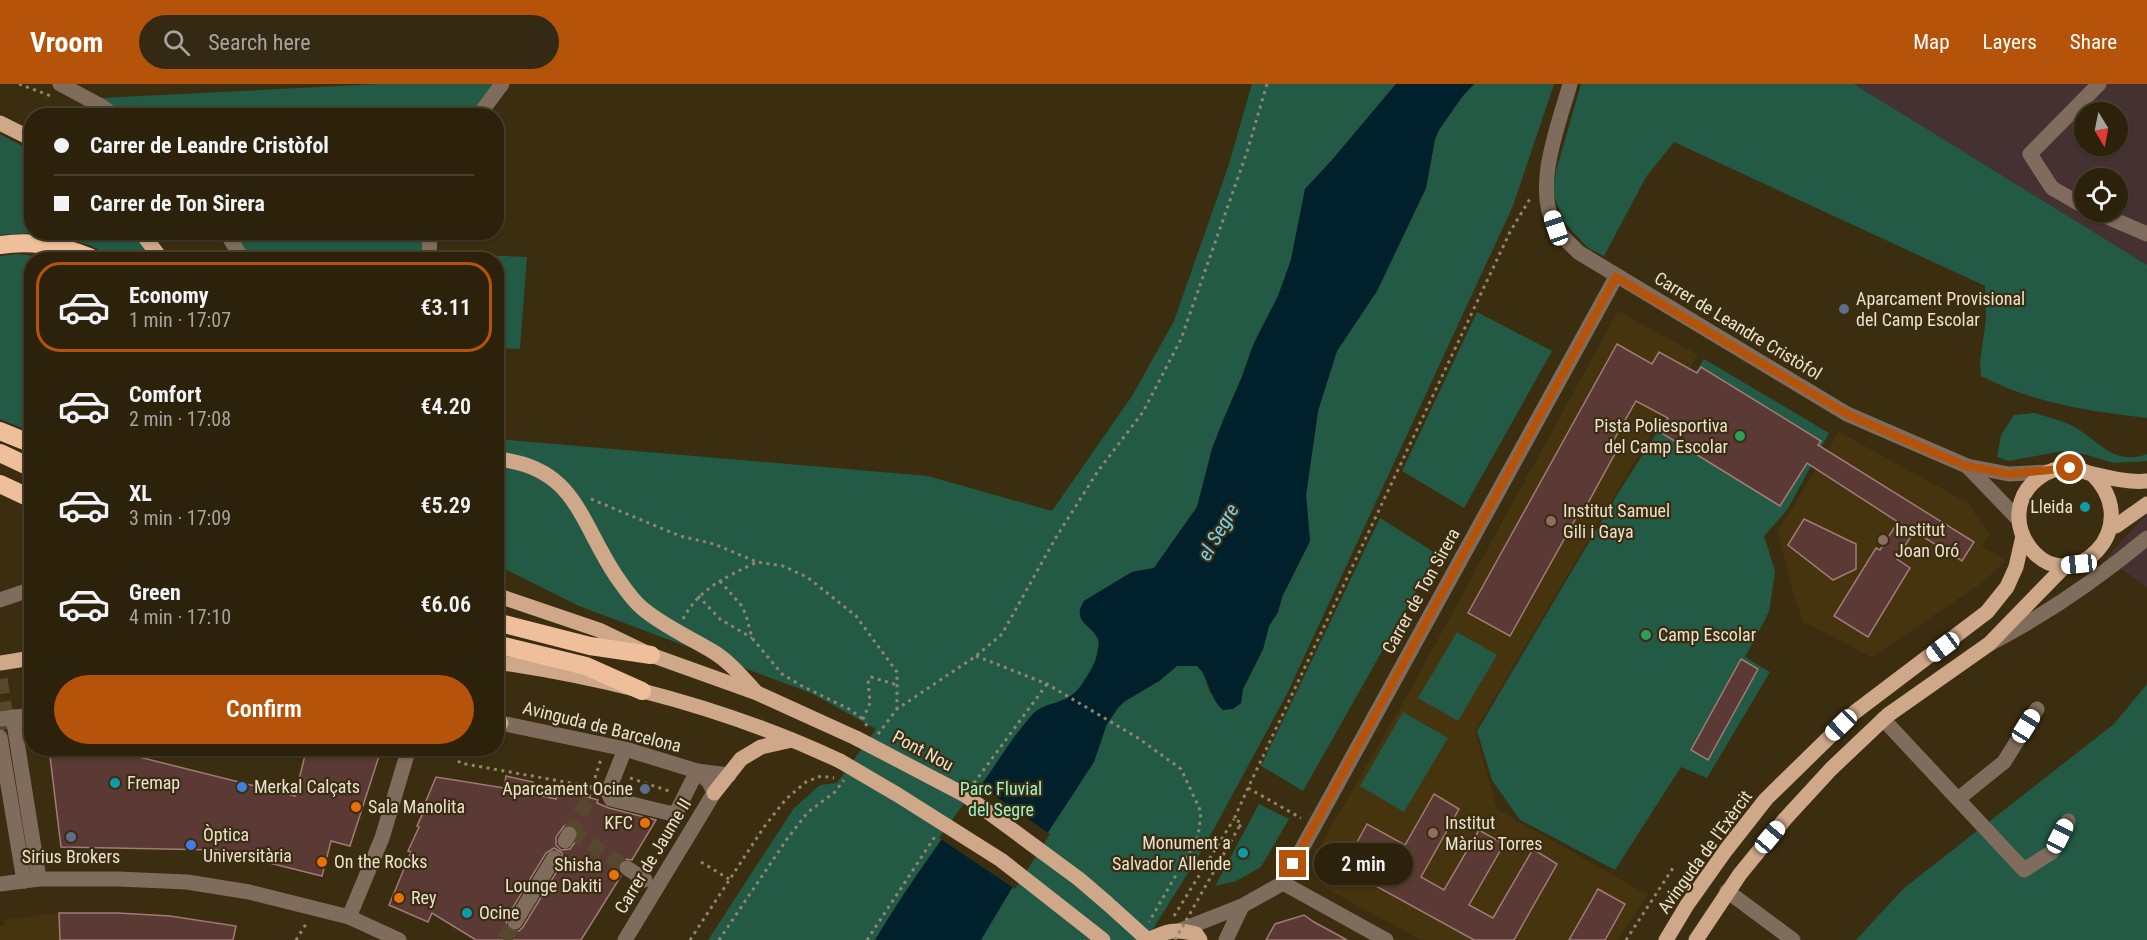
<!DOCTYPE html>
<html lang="en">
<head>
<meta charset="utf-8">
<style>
	body { margin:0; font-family:"Roboto Condensed",sans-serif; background:#342a14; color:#f1f3f6; height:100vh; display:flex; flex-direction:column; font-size:22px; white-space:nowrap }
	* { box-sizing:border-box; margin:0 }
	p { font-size:20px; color:#a6a49d }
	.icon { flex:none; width:33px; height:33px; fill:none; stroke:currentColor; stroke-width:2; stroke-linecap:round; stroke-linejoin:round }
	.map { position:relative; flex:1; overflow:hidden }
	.details { position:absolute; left:24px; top:168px; width:480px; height:504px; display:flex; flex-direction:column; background:#2c220b; border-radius:24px; box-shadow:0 2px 4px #0004,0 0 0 2px #483f2c }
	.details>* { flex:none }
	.hud { position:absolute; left:24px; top:24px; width:480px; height:132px; border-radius:24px; box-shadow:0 2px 4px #0004,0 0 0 2px #483f2c; display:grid; align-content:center; height:132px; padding:0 30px; background:#2c220b }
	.needle { width:39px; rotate:170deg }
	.tools { position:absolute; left:2074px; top:18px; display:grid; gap:12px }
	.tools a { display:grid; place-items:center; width:54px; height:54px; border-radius:50%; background:#2c220b; box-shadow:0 2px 4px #0004,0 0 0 2px #483f2c; font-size:30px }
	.end { position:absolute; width:27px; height:27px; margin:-14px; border:8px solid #b45309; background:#fff; box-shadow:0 0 0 3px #fff }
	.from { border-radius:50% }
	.bubble { position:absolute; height:42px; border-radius:21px; background:#2c220b; box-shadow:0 2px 4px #0004,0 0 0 2px #483f2c; font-size:20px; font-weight:600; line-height:42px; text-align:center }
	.car { position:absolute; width:18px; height:36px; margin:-18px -9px; border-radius:8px; box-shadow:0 0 4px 2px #0007; background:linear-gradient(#fff 24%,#345 0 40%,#fff 0 76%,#345 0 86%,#fff 0) }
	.hud b { display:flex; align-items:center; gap:21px; height:57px; font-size:22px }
	.hud b+b { border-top:2px solid #483f2c }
	.hud i { width:15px; height:15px; background:#f1f3f6 }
	ul { padding:10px 0 0; list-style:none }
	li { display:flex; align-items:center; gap:18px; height:90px; margin:0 12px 9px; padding:0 18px; border:3px solid transparent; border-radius:24px }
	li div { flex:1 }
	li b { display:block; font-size:22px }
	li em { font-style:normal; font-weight:600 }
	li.active { border-color:#b45309 }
	li>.icon { width:54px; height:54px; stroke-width:1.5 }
	.cta { display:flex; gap:12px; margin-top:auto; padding:12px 30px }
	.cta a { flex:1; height:69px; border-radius:36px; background:#b45309; color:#fff; font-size:24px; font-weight:600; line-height:69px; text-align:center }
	header { display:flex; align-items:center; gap:36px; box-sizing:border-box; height:84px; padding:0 30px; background:#b45309; color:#fff }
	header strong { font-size:28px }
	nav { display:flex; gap:33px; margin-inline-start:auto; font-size:21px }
	.search { width:420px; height:54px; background:#342a14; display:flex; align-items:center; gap:15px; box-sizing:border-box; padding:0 21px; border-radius:33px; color:#a6a49d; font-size:22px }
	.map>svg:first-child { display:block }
	.industrial { fill:#463132; fill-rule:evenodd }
	.built { fill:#46340e }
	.green { fill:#225a45 }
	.water { fill:#00202b }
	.pier { fill:#3b2d0f }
	.building { fill:#5b3935; stroke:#a17b76; stroke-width:1.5; fill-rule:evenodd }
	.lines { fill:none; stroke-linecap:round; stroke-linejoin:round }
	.minor-tunnel { stroke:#55482c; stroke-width:15; stroke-dasharray:15 8; stroke-linecap:butt }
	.path { stroke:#91856d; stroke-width:3; stroke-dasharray:3 4.5; stroke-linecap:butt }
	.minor { stroke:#7f6c5d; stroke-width:15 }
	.major { stroke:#cfa789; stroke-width:15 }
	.highway { stroke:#eebf9a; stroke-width:18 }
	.path-bridge { stroke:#91856d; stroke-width:3; stroke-dasharray:3 4.5; stroke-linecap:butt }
	.major-bridge { stroke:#cfa789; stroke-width:15 }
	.route { stroke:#b45309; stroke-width:8 }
	.service-dot { fill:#5c6f8a; stroke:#3b2d0f; stroke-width:2 }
	.leisure-dot { fill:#2e9e5b; stroke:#3b2d0f; stroke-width:2 }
	.culture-dot { fill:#0f9aa8; stroke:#3b2d0f; stroke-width:2 }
	.education-dot { fill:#8d6e63; stroke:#3b2d0f; stroke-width:2 }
	.shop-dot { fill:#3f7fe0; stroke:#3b2d0f; stroke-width:2 }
	.food-dot { fill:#e8710a; stroke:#3b2d0f; stroke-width:2 }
	.labels { text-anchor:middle; stroke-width:4.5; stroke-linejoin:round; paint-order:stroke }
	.poi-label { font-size:18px; fill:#eae1d0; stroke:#3b2d0f; text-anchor:start }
	.street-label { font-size:18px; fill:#eae1d0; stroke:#3b2d0f }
	.park-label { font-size:18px; fill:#9af4cd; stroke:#3b2d0f }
	.water-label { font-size:20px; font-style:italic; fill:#75d4f8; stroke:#3b2d0f }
</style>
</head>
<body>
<header>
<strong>Vroom</strong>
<div class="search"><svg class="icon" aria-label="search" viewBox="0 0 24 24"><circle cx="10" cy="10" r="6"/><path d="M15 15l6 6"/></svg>Search here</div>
<nav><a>Map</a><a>Layers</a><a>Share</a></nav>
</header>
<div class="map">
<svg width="2147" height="856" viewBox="0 0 2147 856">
	<rect width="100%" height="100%" fill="#3b2d0f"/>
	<!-- industrial -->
	<g class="industrial">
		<path d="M1854 0H2147V181ZM2085 28H2118V62H2085ZM2085 94H2118V128H2085Z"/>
		<polygon points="2147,430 2147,503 2106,474"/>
	</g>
	<!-- built -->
	<g class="built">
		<polygon points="1618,227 1698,271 1475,647 1497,725 1648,811 1617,856 1421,856 1325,804 1314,773 1404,617"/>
		<polygon points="1839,348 1970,420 1976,432 1990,450 1982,462 2006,477 1980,500 1872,573 1803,538 1789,495 1778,447"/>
		<polygon points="59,829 118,829 170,833 236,842 233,856 0,856 0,842 5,841 4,836"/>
	</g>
	<!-- green -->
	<g class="green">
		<polygon points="378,0 493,0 468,32 125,32 100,14"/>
		<polygon points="1252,0 1396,0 1332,76 1305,105 1291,176 1278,212 1254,259 1241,295 1222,339 1212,365 1197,423 1154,484 1132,488 1084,517 1094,549 1099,557 1095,579 1084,599 1124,618 1159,597 1177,582 1197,582 1203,589 1210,609 1241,619 1243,605 1263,565 1269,542 1278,528 1282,513 1310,457 1306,411 1318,327 1331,280 1337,267 1377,207 1426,104 1435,55 1439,46 1461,13 1474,0 1554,0 1513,122 1287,610 1203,765 1146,856 708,856 794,724 820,701 837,699 876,645 811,609 579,522 497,481 496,355 928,392 1052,427 1132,312 1174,237 1228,83"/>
		<path d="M1581 0H1854L2147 181V334C2089 327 2033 319 1981 292L1980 278 1986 235 1985 202 1674 58 1646 93 1604 172 1588 164 1564 138 1553 109 1556 87Z"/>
		<polygon points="0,50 31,67 32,148 132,149 156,175 116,175 92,162 48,150 31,149 0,151"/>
		<polygon points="232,149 422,149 423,175 249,175"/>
		<polygon points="434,169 527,173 520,265 497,264 496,176 435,175"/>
		<polygon points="18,170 63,175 32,176 31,348 0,335 0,172"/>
		<polygon points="1477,228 1552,267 1464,424 1402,387"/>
		<polygon points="1704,275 1829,349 1787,426 1764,452 1775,487 1769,528 1745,573 1770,588 1707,694 1681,683 1615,786 1520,736 1492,696 1477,647 1620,406"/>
		<path d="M2035 329C2047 333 2060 336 2071 341 2098 355 2113 383 2147 370V377L2113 379 2084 370 2062 367 2009 377 1997 373 2001 351 2014 331Z"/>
		<polygon points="1380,434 1437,470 1303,707 1261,682"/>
		<polygon points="1457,548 1497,571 1458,637 1418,614"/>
		<polygon points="2147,600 2147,856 1856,856 1904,804 2114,640"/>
		<polygon points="1403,628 1448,654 1404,728 1360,702"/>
		<polygon points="1259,720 1289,735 1261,783 1236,797 1215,802"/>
	</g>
	<!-- water -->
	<path class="water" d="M1396 0H1474L1462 13 1439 46 1435 55 1426 104 1377 207 1337 267 1318 327 1306 411 1310 457 1282 513 1278 528 1269 542 1263 565 1243 605 1241 619 1233 625 1223 626C1208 613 1210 593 1197 582H1177L1159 597 1125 617 1118 624 1107 640 1094 678 1015 799 981 856H875C907 802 944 752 981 701 998 678 1013 652 1032 631 1046 615 1068 624 1084 597 1091 586 1102 569 1098 555 1094 543 1070 537 1084 517L1132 488 1154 484 1197 423 1212 365 1222 339 1241 295 1254 259 1278 212 1291 176 1305 105 1332 76Z"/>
	<!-- pier -->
	<polygon class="pier" points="978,700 1050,750 1015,805 939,754"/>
	<!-- building -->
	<g class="building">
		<polygon points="1617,260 1652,280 1659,268 1697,289 1701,283 1821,357 1818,361 1974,458 1962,477 1914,447 1897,475 1910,484 1868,553 1834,532 1876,464 1880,466 1898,438 1807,379 1780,422 1660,348 1668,334 1636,317 1610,363 1617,366 1583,428 1580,427 1510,552 1468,529"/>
		<polygon points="1804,435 1856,460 1856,485 1833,496 1788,461"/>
		<polygon points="1741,575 1758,585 1708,676 1691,666"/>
		<polygon points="49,664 103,664 295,712 306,667 380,669 350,762 331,757 322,792 217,766 61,763"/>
		<path d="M506 692 533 698 530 709 556 715 559 705 598 716 597 719 609 724 656 736 632 776 623 775 619 779 618 788 621 792 581 856H476L432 829 428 838 389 821 411 768 408 767 419 743 417 742 428 718 426 717 436 693 504 704ZM570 740 577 745 578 754 570 765 561 766 556 761V753L564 742ZM554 764 562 769V779L523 843 519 847H510L506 842 507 833 546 769Z"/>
		<polygon points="1434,710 1459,725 1421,793 1444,806 1479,746 1504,760 1469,821 1493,834 1533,765 1557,780 1514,856 1474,856 1343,784 1367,740 1405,761"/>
		<polygon points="1598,805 1625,820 1605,856 1569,856"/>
		<polygon points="59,829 118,829 170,832 236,842 233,856 60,856"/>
		<polygon points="1304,831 1314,838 1347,856 1266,856 1275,840"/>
	</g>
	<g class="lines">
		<!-- minor-tunnel -->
		<g class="minor-tunnel">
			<polyline points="0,595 8,645"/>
			<polyline points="571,747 627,784"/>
			<polyline points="569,750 589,713"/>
			<polyline points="504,856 515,838"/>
		</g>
		<!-- path -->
		<g class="path">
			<polyline points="19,0 51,12"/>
			<polyline points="591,415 680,452 714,460 757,478 783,482 807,493 856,532 897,588 897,625"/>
			<polyline points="720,497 741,521 746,531 752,554 782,590 802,602 849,625 863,635"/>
			<polyline points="698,512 720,535 752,554"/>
			<path d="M683 535C700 503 727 493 757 478"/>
			<polyline points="976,572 1047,600 1138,654 1181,685 1201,728 1198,753 1149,838"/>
			<polyline points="867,642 863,635 870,619 868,596 871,593 897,601"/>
			<polyline points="878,650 897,625 976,572 1002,550 1055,455 1098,387 1143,328 1181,255 1247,68 1267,0"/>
			<polyline points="450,664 460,679 593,703"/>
			<polyline points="595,694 601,675"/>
			<polyline points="630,694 672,708"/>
			<polyline points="974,699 1047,600"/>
			<polyline points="1248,704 1301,734"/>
			<polyline points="589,713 592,704"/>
			<polyline points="1239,743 1242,739 1234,735 1248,704 1510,148 1531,113"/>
			<polyline points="701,778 729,795"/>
			<polyline points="1174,832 1234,735"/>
			<polyline points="296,856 308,837"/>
			<polyline points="690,856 764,743 786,715 806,698 821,692 834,694"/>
			<polyline points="719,856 787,755 808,728 835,708 844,696"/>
			<polyline points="867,856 936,751"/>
			<polyline points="1626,856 1673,784"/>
		</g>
		<!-- minor -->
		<g class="minor">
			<polyline points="60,0 103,23 114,32"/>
			<path d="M1570 0C1559 40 1532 105 1556 144 1561 153 1571 160 1578 168L1847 330 1967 382 2009 390 2049 388"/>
			<polyline points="478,32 502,0"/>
			<polyline points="2085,123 2052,104 2030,70 2099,0"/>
			<polyline points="2096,128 2147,150"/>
			<polyline points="226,148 243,176"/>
			<polyline points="429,176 430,148"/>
			<polyline points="1967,382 2019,436"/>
			<polyline points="0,516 32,505"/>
			<path d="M1991 559C2047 530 2099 494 2147 454"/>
			<polyline points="13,633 39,795"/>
			<polyline points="0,635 32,631"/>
			<polyline points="1883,635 2024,786 2052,768 2068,737"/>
			<polyline points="496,638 625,665 697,687 729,691"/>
			<polyline points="0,653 24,797"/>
			<polyline points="625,665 608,708 611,715 673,730 678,725 697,687"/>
			<polyline points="1958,715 2004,678 2037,625"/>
			<polyline points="565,757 569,750"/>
			<polyline points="627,784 645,796"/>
			<polyline points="1283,799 1386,856"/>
			<polyline points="0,800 39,795 118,795 187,798 249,808 349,833 399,856"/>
			<polyline points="1727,807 1793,856"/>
			<polyline points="349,833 382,754 409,664"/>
			<polyline points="515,838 554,774"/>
			<polyline points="1181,846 1242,822 1283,799 1616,193"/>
			<polyline points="625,856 714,709 709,698 697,687"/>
			<polyline points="1226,856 1242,822"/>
		</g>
		<!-- major -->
		<g class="major">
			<polyline points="0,39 32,55"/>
			<polyline points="141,148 162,176"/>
			<path d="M496 375C575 382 579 436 616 492 624 503 631 515 642 524 663 542 689 553 712 567 729 577 742 593 755 607"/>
			<path d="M2092 390C2147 444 2071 515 2031 465 2020 451 2016 435 2021 418 2027 398 2050 382 2071 384 2078 384 2086 389 2093 390 2110 394 2130 399 2147 397"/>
			<polyline points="2116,442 2147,420"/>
			<polyline points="496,511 599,546 651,571 757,609 856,654"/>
			<path d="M496 578C614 595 733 627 840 677"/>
			<polyline points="0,579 32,574"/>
			<polyline points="496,634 501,639"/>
			<polyline points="714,709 741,675 761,663 792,656"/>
			<polyline points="1107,819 1148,856"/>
			<path d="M1148 856C1167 847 1175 844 1196 850L1200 856"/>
			<polyline points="1666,856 1687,821 1726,766 1766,715 1855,628 1987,528 2007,503 2016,483 2023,452"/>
			<polyline points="1696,856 1740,790 1785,735 1831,685 1888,631 1989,560 2065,482"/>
		</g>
		<!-- highway -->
		<g class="highway">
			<path d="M0 161C32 156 66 162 96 176"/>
			<polyline points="0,347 32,360"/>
			<polyline points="0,369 32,384"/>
			<polyline points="0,400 32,415"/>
			<polyline points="496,538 590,562 651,571"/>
			<polyline points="496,560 586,582 642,607"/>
		</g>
		<!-- path-bridge -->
		<polyline class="path-bridge" points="1175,856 1239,743"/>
		<!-- major-bridge -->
		<g class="major-bridge">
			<polyline points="856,654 965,711 1079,795 1107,819"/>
			<polyline points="840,677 898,711 1001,776 1103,856"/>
		</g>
	</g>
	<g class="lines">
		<!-- route -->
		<polyline class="route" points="1293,780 1616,193 1847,330 1928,366 1966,382 2009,390 2070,384"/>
	</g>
	<!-- markers -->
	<g class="service-dot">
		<circle cx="1844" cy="225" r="6"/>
		<circle cx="645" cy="705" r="6"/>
		<circle cx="71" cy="753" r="6"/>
	</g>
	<g class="leisure-dot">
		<circle cx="1740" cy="352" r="6"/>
		<circle cx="1646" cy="551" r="6"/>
	</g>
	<g class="culture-dot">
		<circle cx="2085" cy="423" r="6"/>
		<circle cx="115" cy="699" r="6"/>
		<circle cx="1243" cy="769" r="6"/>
		<circle cx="467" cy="829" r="6"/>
	</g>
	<g class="education-dot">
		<circle cx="1551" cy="437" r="6"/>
		<circle cx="1883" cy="456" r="6"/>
		<circle cx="1433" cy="749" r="6"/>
	</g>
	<g class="shop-dot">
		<circle cx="242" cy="703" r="6"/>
		<circle cx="191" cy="761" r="6"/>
	</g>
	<g class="food-dot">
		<circle cx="356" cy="723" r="6"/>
		<circle cx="645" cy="739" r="6"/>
		<circle cx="322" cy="778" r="6"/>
		<circle cx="614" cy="791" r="6"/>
		<circle cx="399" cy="814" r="6"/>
	</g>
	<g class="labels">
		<!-- poi labels -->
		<g class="poi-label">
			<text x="1856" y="221">Aparcament Provisional<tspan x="1856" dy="21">del Camp Escolar</tspan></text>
			<text x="1728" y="348" text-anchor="end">Pista Poliesportiva<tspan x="1728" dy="21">del Camp Escolar</tspan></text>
			<text x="2073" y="429" text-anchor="end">Lleida</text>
			<text x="1563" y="433">Institut Samuel<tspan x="1563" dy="21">Gili i Gaya</tspan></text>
			<text x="1895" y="452">Institut<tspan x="1895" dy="21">Joan Oró</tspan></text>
			<text x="1658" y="557">Camp Escolar</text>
			<text x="127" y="705">Fremap</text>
			<text x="254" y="709">Merkal Calçats</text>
			<text x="633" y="711" text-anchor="end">Aparcament Ocine</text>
			<text x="368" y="729">Sala Manolita</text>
			<text x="633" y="745" text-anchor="end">KFC</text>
			<text x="1445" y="745">Institut<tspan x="1445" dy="21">Màrius Torres</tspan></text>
			<text x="203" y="757">Òptica<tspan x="203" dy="21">Universitària</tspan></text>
			<text x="1231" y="765" text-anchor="end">Monument a<tspan x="1231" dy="21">Salvador Allende</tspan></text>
			<text x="71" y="779" text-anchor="middle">Sirius Brokers</text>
			<text x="334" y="784">On the Rocks</text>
			<text x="602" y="787" text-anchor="end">Shisha<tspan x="602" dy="21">Lounge Dakiti</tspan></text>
			<text x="411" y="820">Rey</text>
			<text x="479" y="835">Ocine</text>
		</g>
		<!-- street labels -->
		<g class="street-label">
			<text transform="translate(1738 242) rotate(31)" y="6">Carrer de Leandre Cristòfol</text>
			<text transform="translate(1421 507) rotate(-61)" y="6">Carrer de Ton Sirera</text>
			<text transform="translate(602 643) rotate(14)" y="6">Avinguda de Barcelona</text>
			<text transform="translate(923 667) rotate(28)" y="6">Pont Nou</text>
			<text transform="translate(1705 768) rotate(-54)" y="6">Avinguda de l'Exèrcit</text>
			<text transform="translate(653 772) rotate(-59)" y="6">Carrer de Jaume II</text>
		</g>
		<!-- park labels -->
		<g class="park-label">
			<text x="1001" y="711">Parc Fluvial<tspan x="1001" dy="21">del Segre</tspan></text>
		</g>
		<!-- water labels -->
		<g class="water-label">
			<text transform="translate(1218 448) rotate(-60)" y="7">el Segre</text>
		</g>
	</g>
</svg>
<div class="tools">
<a><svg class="needle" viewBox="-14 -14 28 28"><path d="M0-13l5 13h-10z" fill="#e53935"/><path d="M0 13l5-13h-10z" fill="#a6a49d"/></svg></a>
<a><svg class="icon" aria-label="locate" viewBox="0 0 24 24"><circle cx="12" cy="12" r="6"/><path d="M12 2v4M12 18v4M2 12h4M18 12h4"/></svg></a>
</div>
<i class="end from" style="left:2070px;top:384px"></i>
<i class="end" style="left:1293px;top:780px"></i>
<div class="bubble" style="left:1314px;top:759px;width:99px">2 min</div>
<i class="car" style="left:1556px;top:144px;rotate:341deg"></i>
<i class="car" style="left:2079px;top:480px;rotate:264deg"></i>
<i class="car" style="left:1943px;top:563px;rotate:233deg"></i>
<i class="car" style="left:1841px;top:641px;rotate:226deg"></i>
<i class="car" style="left:2026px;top:642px;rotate:32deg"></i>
<i class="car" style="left:2060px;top:752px;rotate:27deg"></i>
<i class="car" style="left:1770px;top:753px;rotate:40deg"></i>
<div class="hud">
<b><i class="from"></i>Carrer de Leandre Cristòfol</b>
<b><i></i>Carrer de Ton Sirera</b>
</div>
<section class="details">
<ul>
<li class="active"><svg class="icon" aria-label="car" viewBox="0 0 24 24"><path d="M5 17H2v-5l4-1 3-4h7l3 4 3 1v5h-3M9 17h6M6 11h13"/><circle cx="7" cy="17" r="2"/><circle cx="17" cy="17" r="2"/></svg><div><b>Economy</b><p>1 min · 17:07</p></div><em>€3.11</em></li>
<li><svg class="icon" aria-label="car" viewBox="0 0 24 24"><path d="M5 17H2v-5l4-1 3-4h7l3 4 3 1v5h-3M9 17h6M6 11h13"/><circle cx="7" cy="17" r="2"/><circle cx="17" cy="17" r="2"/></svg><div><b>Comfort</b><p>2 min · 17:08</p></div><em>€4.20</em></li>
<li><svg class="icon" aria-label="car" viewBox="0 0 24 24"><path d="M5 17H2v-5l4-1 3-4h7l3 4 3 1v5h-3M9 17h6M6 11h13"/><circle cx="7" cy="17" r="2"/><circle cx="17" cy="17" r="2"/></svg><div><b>XL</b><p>3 min · 17:09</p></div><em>€5.29</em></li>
<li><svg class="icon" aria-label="car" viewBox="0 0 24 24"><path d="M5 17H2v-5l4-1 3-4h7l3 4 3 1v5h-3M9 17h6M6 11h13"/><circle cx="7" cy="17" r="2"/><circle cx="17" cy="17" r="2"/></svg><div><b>Green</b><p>4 min · 17:10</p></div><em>€6.06</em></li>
</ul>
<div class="cta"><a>Confirm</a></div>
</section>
</div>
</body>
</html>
